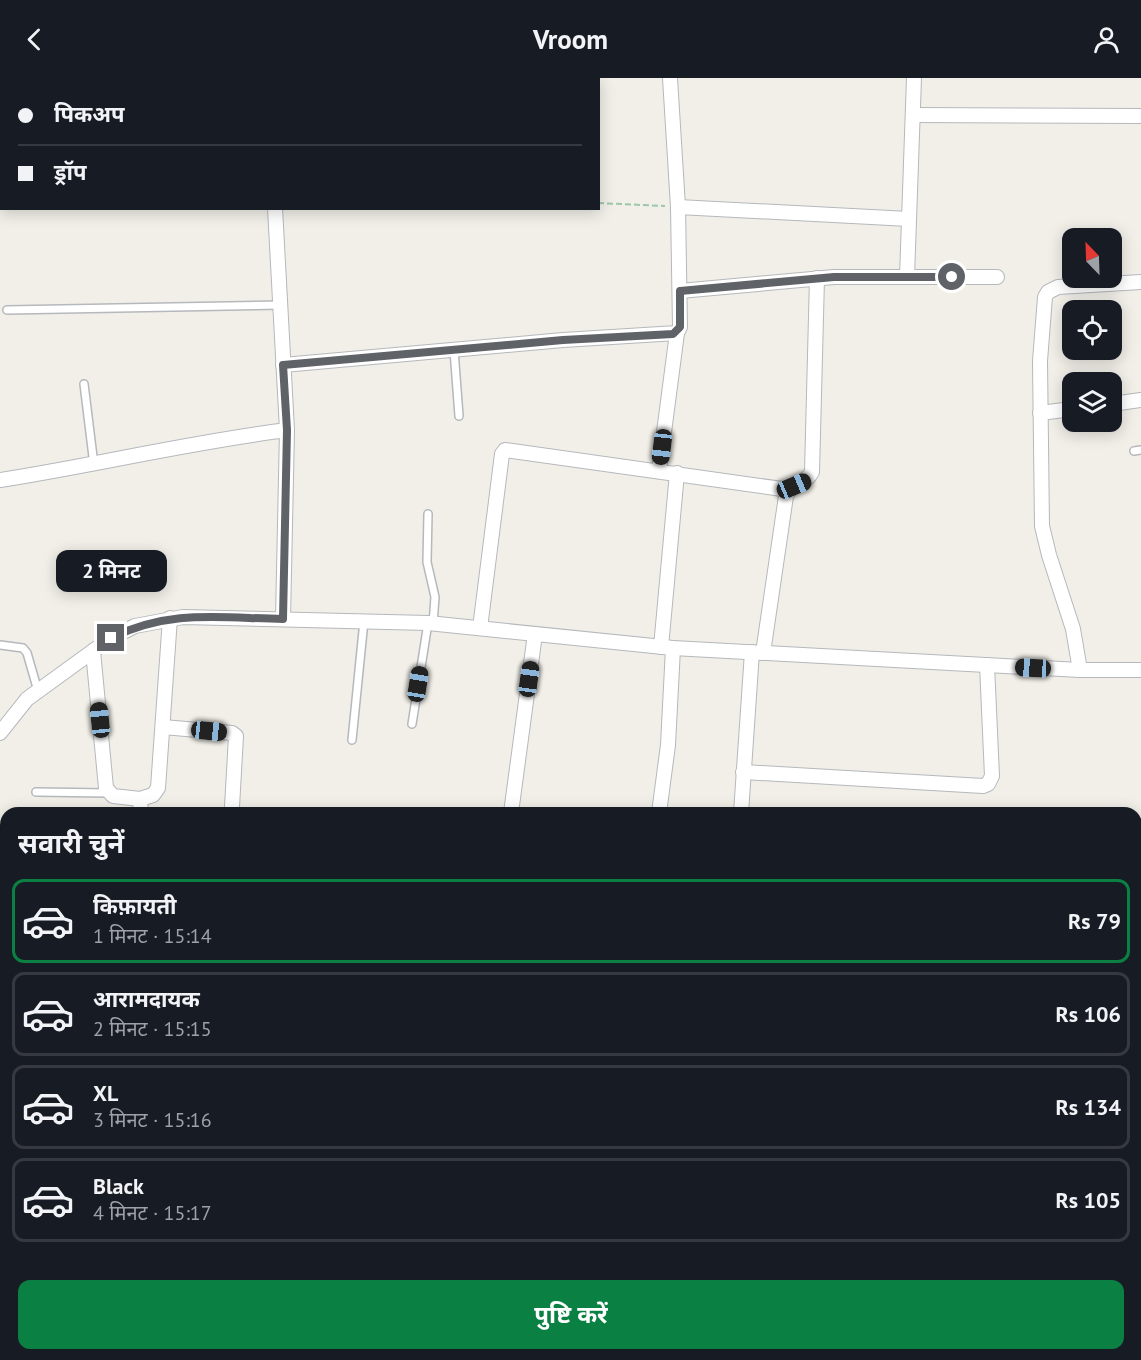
<!DOCTYPE html>
<html lang="hi">
<head>
<meta charset="utf-8">
<style>
	body { margin:0; font-family:"PT Sans","Noto Sans Devanagari",sans-serif; background:#242831; color:#f1f3f6; height:100vh; display:flex; flex-direction:column; font-size:22px; white-space:nowrap }
	* { box-sizing:border-box; margin:0 }
	p { font-size:20px; color:#9ea1a6 }
	.icon { flex:none; width:33px; height:33px; fill:none; stroke:currentColor; stroke-width:2; stroke-linecap:round; stroke-linejoin:round }
	.map { position:relative; flex:1; overflow:hidden }
	.sheet { position:absolute; left:0px; top:729px; width:1142px; height:554px; display:flex; flex-direction:column; background:#171b24; border-radius:18px 18px 0 0; box-shadow:0 3px 15px #0003 }
	.sheet>* { flex:none }
	.banner { position:absolute; left:0px; top:0px; width:600px; height:132px; box-shadow:0 3px 15px #0003; display:grid; align-content:center; height:132px; padding:0 18px; background:#171b24 }
	.needle { width:39px; rotate:337deg }
	.tools { position:absolute; left:1062px; top:150px; display:grid; gap:12px }
	.tools a { display:grid; place-items:center; width:60px; height:60px; border-radius:12px; background:#171b24; box-shadow:0 3px 15px #0003; font-size:30px }
	.end { position:absolute; width:27px; height:27px; margin:-14px; border:8px solid #5f6368; background:#fff; box-shadow:0 0 0 3px #fff }
	.from { border-radius:50% }
	.bubble { position:absolute; height:42px; border-radius:12px; background:#171b24; box-shadow:0 3px 15px #0003; font-size:20px; font-weight:700; line-height:42px; text-align:center }
	.car { position:absolute; width:18px; height:36px; margin:-18px -9px; border-radius:8px; box-shadow:0 0 4px 2px #0007; background:linear-gradient(#222 24%,#8ab4d8 0 40%,#222 0 76%,#8ab4d8 0 86%,#222 0) }
	.banner b { display:flex; align-items:center; gap:21px; height:57px; font-size:22px }
	.banner b+b { border-top:2px solid #363941 }
	.banner i { width:15px; height:15px; background:#f1f3f6 }
	ul { padding:0; list-style:none }
	li { display:flex; align-items:center; gap:18px; height:84px; margin:0 12px 9px; padding:0 6px; border:3px solid #363941; border-radius:12px }
	li div { flex:1 }
	li b { display:block; font-size:22px }
	li em { font-style:normal; font-weight:700 }
	li.selected { border-color:#0b8043 }
	li>.icon { width:54px; height:54px; stroke-width:1.5 }
	h2 { padding:0 18px; font-size:27px; line-height:72px }
	.button { display:flex; gap:12px; margin-top:auto; padding:12px 18px }
	.button a { flex:1; height:69px; border-radius:12px; background:#0b8043; color:#fff; font-size:24px; font-weight:700; line-height:69px; text-align:center }
	header { display:flex; justify-content:space-between; align-items:center; height:78px; padding:0 18px; background:#171b24; font-size:27px; font-weight:700 }
	.map>svg:first-child { display:block }
	.lines { fill:none; stroke-linecap:round; stroke-linejoin:round }
	.service-casing { stroke:#b5b8bc; stroke-width:10 }
	.minor-casing { stroke:#b5b8bc; stroke-width:16 }
	.path { stroke:#9cc7a9; stroke-width:2; stroke-dasharray:6 3; stroke-linecap:butt }
	.service { stroke:#fff; stroke-width:7 }
	.minor { stroke:#fff; stroke-width:14 }
	.route { stroke:#5f6368; stroke-width:8 }
</style>
</head>
<body>
<header><svg class="icon" aria-label="back" viewBox="0 0 24 24"><path d="M15 5l-7 7 7 7"/></svg>Vroom<svg class="icon" aria-label="person" viewBox="0 0 24 24"><circle cx="12" cy="8" r="4"/><path d="M4 21q1-7 8-7t8 7"/></svg></header>
<div class="map">
<svg width="1141" height="1282" viewBox="0 0 1141 1282">
	<rect width="100%" height="100%" fill="#f1efe8"/>
	<g class="lines">
		<!-- service casing -->
		<g class="service-casing">
			<g id="service">
				<polyline points="7,232 280,227"/>
				<polyline points="454,272 459,338"/>
				<polyline points="84,306 94,387"/>
				<polyline points="1134,373 1141,372"/>
				<polyline points="428,436 427,484 435,519 433,546"/>
				<polyline points="0,567 23,570 27,575 38,613"/>
				<polyline points="412,646 428,545"/>
				<polyline points="352,662 364,543"/>
				<polyline points="36,714 108,715"/>
				<polyline points="0,797 6,797"/>
			</g>
		</g>
		<!-- minor casing -->
		<g class="minor-casing">
			<g id="minor">
				<polyline points="483,0 483,2"/>
				<polyline points="913,37 1141,38"/>
				<polyline points="0,41 2,41"/>
				<polyline points="678,129 909,141"/>
				<polyline points="275,130 287,352 283,541"/>
				<polyline points="907,199 914,0"/>
				<polyline points="680,213 834,199 997,199"/>
				<polyline points="283,287 563,262 677,255 680,249 678,129 670,0"/>
				<polyline points="1112,326 1141,322"/>
				<polyline points="1040,335 1072,331"/>
				<polyline points="659,392 677,255"/>
				<path d="M0 402C96 387 190 364 287 352"/>
				<polyline points="480,550 502,376 505,372 789,412"/>
				<polyline points="661,569 677,395"/>
				<polyline points="93,573 106,710 113,718 140,721 141,735"/>
				<path d="M763 575 786 418C791 405 806 406 812 394L817 200"/>
				<polyline points="1080,592 1073,551 1049,477 1042,448 1040,283 1045,219 1048,214 1058,209 1141,204"/>
				<polyline points="163,649 232,655 236,658 232,729"/>
				<polyline points="0,655 27,621 111,560 135,548 183,539 428,545 673,570 1080,592 1141,592"/>
				<polyline points="743,694 983,708 988,706 992,698 987,587"/>
				<polyline points="140,721 153,717 158,710 170,540"/>
				<polyline points="511,735 535,556"/>
				<polyline points="659,735 668,667 673,570"/>
				<polyline points="741,735 752,574"/>
				<polyline points="1136,870 1141,870"/>
				<polyline points="0,926 6,926"/>
				<polyline points="1136,1071 1141,1071"/>
				<polyline points="0,1189 6,1193"/>
				<polyline points="1136,1207 1141,1207"/>
				<polyline points="185,1276 195,1282"/>
				<polyline points="645,1276 646,1282"/>
				<polyline points="837,1282 840,1279 860,1276"/>
			</g>
		</g>
		<!-- path -->
		<polyline class="path" points="598,125 665,128"/>
		<!-- service -->
		<use href="#service" class="service"/>
		<!-- minor -->
		<use href="#minor" class="minor"/>
	</g>
	<g class="lines">
		<!-- route -->
		<path class="route" d="M111 560C170 531 219 540 283 541L287 352 283 287 563 262 673 256 680 249V213L834 199H952"/>
	</g>
</svg>
<div class="tools">
<a><svg class="needle" viewBox="-14 -14 28 28"><path d="M0-13l5 13h-10z" fill="#e53935"/><path d="M0 13l5-13h-10z" fill="#9ea1a6"/></svg></a>
<a><svg class="icon" aria-label="locate" viewBox="0 0 24 24"><circle cx="12" cy="12" r="6"/><path d="M12 2v4M12 18v4M2 12h4M18 12h4"/></svg></a>
<a><svg class="icon" aria-label="layers" viewBox="0 0 24 24"><path d="M12 4l9 5-9 5-9-5zM3 14l9 5 9-5"/></svg></a>
</div>
<i class="end from" style="left:952px;top:199px"></i>
<i class="end" style="left:111px;top:560px"></i>
<div class="bubble" style="left:56px;top:472px;width:111px">2 मिनट</div>
<i class="car" style="left:662px;top:369px;rotate:187deg"></i>
<i class="car" style="left:794px;top:408px;rotate:67deg"></i>
<i class="car" style="left:1033px;top:590px;rotate:273deg"></i>
<i class="car" style="left:529px;top:601px;rotate:8deg"></i>
<i class="car" style="left:418px;top:606px;rotate:9deg"></i>
<i class="car" style="left:100px;top:642px;rotate:354deg"></i>
<i class="car" style="left:209px;top:653px;rotate:96deg"></i>
<div class="banner">
<b><i class="from"></i>पिकअप</b>
<b><i></i>ड्रॉप</b>
</div>
<section class="sheet">
<h2>सवारी चुनें</h2>
<ul>
<li class="selected"><svg class="icon" aria-label="car" viewBox="0 0 24 24"><path d="M5 17H2v-5l4-1 3-4h7l3 4 3 1v5h-3M9 17h6M6 11h13"/><circle cx="7" cy="17" r="2"/><circle cx="17" cy="17" r="2"/></svg><div><b>किफ़ायती</b><p>1 मिनट · 15:14</p></div><em>Rs 79</em></li>
<li><svg class="icon" aria-label="car" viewBox="0 0 24 24"><path d="M5 17H2v-5l4-1 3-4h7l3 4 3 1v5h-3M9 17h6M6 11h13"/><circle cx="7" cy="17" r="2"/><circle cx="17" cy="17" r="2"/></svg><div><b>आरामदायक</b><p>2 मिनट · 15:15</p></div><em>Rs 106</em></li>
<li><svg class="icon" aria-label="car" viewBox="0 0 24 24"><path d="M5 17H2v-5l4-1 3-4h7l3 4 3 1v5h-3M9 17h6M6 11h13"/><circle cx="7" cy="17" r="2"/><circle cx="17" cy="17" r="2"/></svg><div><b>XL</b><p>3 मिनट · 15:16</p></div><em>Rs 134</em></li>
<li><svg class="icon" aria-label="car" viewBox="0 0 24 24"><path d="M5 17H2v-5l4-1 3-4h7l3 4 3 1v5h-3M9 17h6M6 11h13"/><circle cx="7" cy="17" r="2"/><circle cx="17" cy="17" r="2"/></svg><div><b>Black</b><p>4 मिनट · 15:17</p></div><em>Rs 105</em></li>
</ul>
<div class="button"><a>पुष्टि करें</a></div>
</section>
</div>
</body>
</html>
